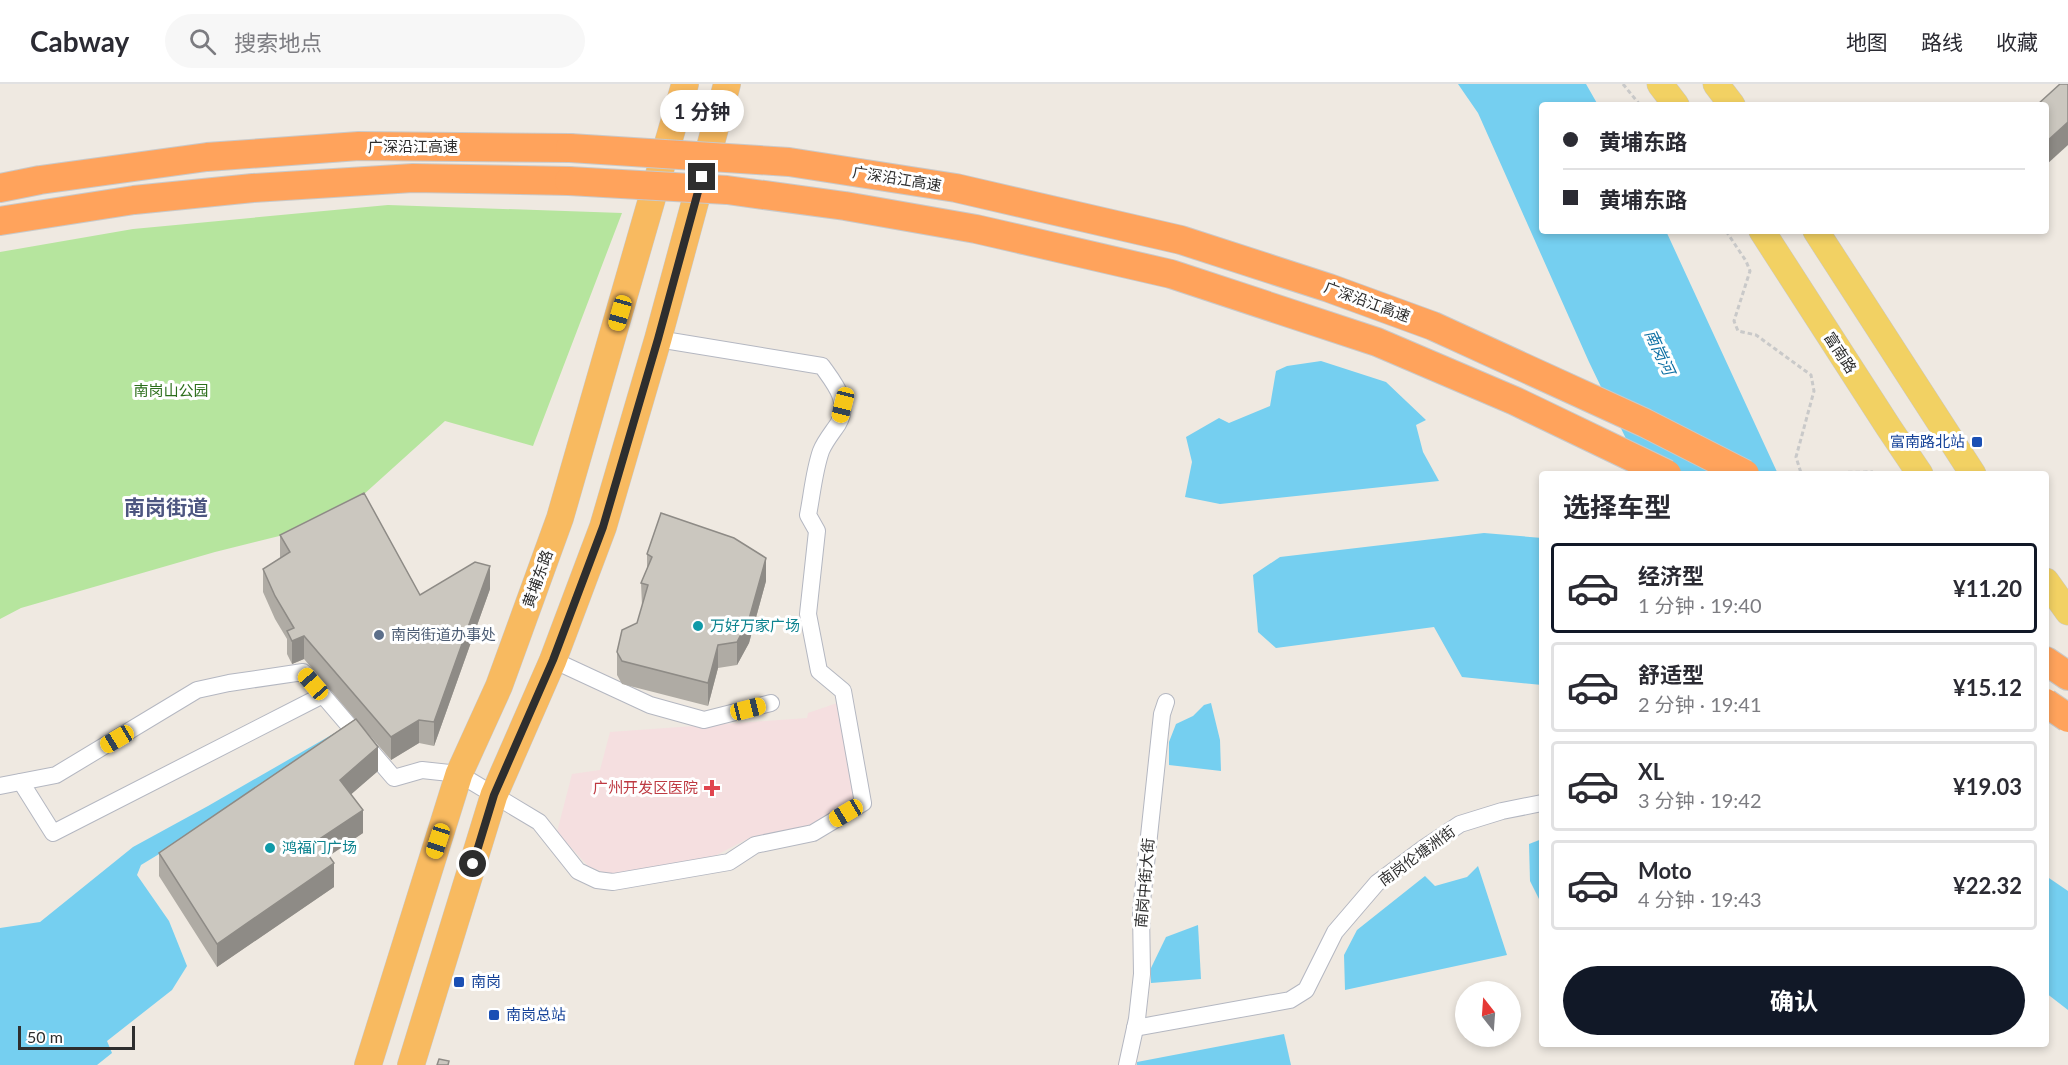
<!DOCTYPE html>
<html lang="zh">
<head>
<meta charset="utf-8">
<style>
	body { margin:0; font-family:Lato,"Noto Sans SC",sans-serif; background:#f7f7f7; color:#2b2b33; height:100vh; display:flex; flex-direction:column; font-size:22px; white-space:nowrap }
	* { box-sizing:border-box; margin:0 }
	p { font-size:20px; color:#7c7c81 }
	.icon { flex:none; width:33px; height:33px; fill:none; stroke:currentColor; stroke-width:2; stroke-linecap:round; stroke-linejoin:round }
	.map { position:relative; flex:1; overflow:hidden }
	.drawer { position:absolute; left:1539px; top:387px; width:510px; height:576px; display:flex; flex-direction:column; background:#fff; border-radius:6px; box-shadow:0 3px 9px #0003 }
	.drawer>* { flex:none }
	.banner { position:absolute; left:1539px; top:18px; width:510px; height:132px; border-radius:6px; box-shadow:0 3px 9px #0003; display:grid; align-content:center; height:132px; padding:0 24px; background:#fff }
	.needle { width:39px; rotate:343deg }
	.buttons { position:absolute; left:1455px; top:897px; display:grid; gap:12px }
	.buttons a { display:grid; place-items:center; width:66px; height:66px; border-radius:50%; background:#fff; box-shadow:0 3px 9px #0003; font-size:30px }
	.scale { position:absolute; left:18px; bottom:15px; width:117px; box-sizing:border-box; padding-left:6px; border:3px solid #2e2e2e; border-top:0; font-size:16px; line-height:21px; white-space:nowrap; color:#2e2e2e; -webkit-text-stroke:4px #fff; paint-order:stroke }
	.end { position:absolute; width:27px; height:27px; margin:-14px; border:8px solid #2e2e2e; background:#fff; box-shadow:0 0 0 3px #fff }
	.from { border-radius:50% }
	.bubble { position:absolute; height:42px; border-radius:21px; background:#fff; box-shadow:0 3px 9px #0003; font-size:20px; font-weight:700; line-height:42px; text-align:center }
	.car { position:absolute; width:18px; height:36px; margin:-18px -9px; border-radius:8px; box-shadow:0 0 4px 2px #0007; background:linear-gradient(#f5c518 24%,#345 0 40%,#f5c518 0 76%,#345 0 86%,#f5c518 0) }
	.banner b { display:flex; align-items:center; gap:21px; height:57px; font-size:22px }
	.banner b+b { border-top:2px solid #e1e1e2 }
	.banner i { width:15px; height:15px; background:#2b2b33 }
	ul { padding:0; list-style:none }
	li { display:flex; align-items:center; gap:18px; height:90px; margin:0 12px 9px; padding:0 12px; border:3px solid #e1e1e2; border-radius:6px }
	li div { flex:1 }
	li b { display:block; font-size:22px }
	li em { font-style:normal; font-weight:700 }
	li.active { border-color:#111827 }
	li>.icon { width:54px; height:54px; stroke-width:1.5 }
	h2 { padding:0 24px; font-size:27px; line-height:72px }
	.primary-button { display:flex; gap:12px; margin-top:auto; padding:12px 24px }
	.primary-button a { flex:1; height:69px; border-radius:36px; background:#111827; color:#fff; font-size:24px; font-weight:700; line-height:69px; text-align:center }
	header { display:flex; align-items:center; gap:36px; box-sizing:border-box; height:84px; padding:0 30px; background:#fff; border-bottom:2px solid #e1e1e2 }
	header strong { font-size:28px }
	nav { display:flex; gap:33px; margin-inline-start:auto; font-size:21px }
	.search { width:420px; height:54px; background:#f7f7f7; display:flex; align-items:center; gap:15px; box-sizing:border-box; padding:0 21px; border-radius:33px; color:#7c7c81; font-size:22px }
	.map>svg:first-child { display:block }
	.medical { fill:#f5dfe0 }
	.green { fill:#b6e59e }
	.water { fill:#75cff0 }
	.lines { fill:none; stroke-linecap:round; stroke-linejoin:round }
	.minor-casing { stroke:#b4b7c1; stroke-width:18 }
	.primary-casing { stroke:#c9c9c9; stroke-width:27 }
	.trunk-casing { stroke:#c9c9c9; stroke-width:28 }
	.motorway-casing { stroke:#c9c9c9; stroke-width:30 }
	.path { stroke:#c9c9c9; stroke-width:3; stroke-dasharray:4.5 3; stroke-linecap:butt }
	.minor { stroke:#fff; stroke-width:16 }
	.primary { stroke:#f2d163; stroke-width:26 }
	.trunk { stroke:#f8ba60; stroke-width:27 }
	.motorway { stroke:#ffa35c; stroke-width:28 }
	.motorway-bridge-casing { stroke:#c9c9c9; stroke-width:30; stroke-linecap:butt }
	.motorway-bridge { stroke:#ffa35c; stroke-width:28 }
	.wall { fill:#afaba4 }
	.shaded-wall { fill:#8e8b86 }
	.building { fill:#cbc7bf; stroke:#8e8b86; stroke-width:1.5 }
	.route { stroke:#2e2e2e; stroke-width:8 }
	.transit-dot { fill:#1a4fb4; stroke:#fff; stroke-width:2 }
	.culture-dot { fill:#0f9aa8; stroke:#fff; stroke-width:2 }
	.service-dot { fill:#5c6f8a; stroke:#fff; stroke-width:2 }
	.health-dot { fill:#e0444e; stroke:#fff; stroke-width:2 }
	.labels { text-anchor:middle; stroke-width:6; stroke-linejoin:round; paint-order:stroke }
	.street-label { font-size:15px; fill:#2e2e2e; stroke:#fff }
	.park-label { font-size:15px; fill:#2c6e1b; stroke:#fff }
	.transit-label { font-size:15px; fill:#164399; stroke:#fff; text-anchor:start }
	.culture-label { font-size:15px; fill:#0d838f; stroke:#fff; text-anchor:start }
	.service-label { font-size:15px; fill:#4e5e75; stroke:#fff; text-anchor:start }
	.health-label { font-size:15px; fill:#be3a42; stroke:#fff; text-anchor:end }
	.water-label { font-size:16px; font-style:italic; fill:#0d6fa3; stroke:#fff }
	.district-label { font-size:21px; font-weight:bold; fill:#4d5680; stroke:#fff }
</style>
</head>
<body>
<header>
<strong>Cabway</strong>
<div class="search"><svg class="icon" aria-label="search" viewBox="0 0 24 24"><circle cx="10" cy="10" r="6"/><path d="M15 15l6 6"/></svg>搜索地点</div>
<nav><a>地图</a><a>路线</a><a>收藏</a></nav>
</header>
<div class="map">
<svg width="2068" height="981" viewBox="0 0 2068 981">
	<rect width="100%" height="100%" fill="#efe9e1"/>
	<!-- medical -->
	<polygon class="medical" points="840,618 859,717 817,741 751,753 713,773 610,791 588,782 557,748 572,690 600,686 610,648 807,634 808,629"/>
	<!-- green -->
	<polygon class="green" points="388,121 622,129 533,362 445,337 332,439 215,468 21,524 0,535 0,168 133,145"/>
	<!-- water -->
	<g class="water">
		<polygon points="1458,0 1586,0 1598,21 1542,21 1542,147 1666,147 1778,390 1643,390 1589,278 1478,29"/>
		<polygon points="1321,277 1386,298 1426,336 1416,341 1423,368 1439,397 1220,420 1185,413 1192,378 1186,353 1219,334 1229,339 1270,322 1276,287 1287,282"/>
		<polygon points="1484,449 1542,454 1542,601 1462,593 1434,543 1276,564 1258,548 1253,491 1280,473"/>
		<polygon points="1211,619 1220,656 1221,687 1169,681 1169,658 1176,640 1193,632 1204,621"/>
		<polygon points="347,642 355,651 141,781 137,791 169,837 187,882 172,906 107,957 112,969 97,981 0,981 0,844 40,838 133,763 208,722"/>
		<polygon points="1542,755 1542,821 1530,797 1529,760"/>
		<polygon points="1478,782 1507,871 1345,906 1344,871 1357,846 1425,792 1435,802 1467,793"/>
		<polygon points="2046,792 2068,807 2068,926 2046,909"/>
		<polygon points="1198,841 1201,895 1151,899 1151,884 1166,853"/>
		<polygon points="1284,950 1291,981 1137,981 1137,978"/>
	</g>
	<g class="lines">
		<!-- minor casing -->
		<g class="minor-casing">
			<g id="minor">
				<polyline points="553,576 650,621 704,636 771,619"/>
				<polyline points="21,698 53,749 323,611"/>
				<path d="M0 702 56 691 197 606 229 599 303 588 394 694 422 686 459 690 539 738 578 787 597 796 613 798 729 778 755 761 813 749 863 719 843 607 819 587 808 530 817 447 808 431C812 411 814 387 821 367 825 357 832 349 838 340 851 318 834 299 822 282L658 255"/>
				<polyline points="1135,944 1290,916 1306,906 1335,848 1377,799 1424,764 1460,740 1502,727 1542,719"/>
				<polyline points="1127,981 1137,935 1142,890 1141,827 1162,630 1166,618"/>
			</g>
		</g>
		<!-- primary casing -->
		<g class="primary-casing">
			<g id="primary">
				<polyline points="1660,0 1676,21"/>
				<polyline points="1716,0 1732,21"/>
				<polyline points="1762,147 1889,344 1920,390"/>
				<polyline points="1816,147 1973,390"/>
				<polyline points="2046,497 2068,528"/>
			</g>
		</g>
		<!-- trunk casing -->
		<g class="trunk-casing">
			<g id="trunk">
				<polyline points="368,981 459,690 499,602 560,434 685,0"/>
				<polyline points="411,981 494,711 553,576 603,443 658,255 727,0"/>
			</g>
		</g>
		<!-- motorway casing -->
		<g class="motorway-casing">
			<g id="motorway">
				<polyline points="0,104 40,96 207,73 359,62 570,64"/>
				<polyline points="0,137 134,116 253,104 413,94 569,97"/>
				<polyline points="2046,577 2068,592"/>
			</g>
		</g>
		<!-- path -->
		<g class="path">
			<polyline points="1623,0 1640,21"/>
			<polyline points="1726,147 1746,177 1750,187 1734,237 1738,247 1756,251 1811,291 1814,307 1796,373 1801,389 1873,388"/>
		</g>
		<!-- minor -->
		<use href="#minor" class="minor"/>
		<!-- primary -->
		<use href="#primary" class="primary"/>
		<!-- trunk -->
		<use href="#trunk" class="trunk"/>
		<!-- motorway -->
		<use href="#motorway" class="motorway"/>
		<!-- motorway-bridge casing -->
		<g class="motorway-bridge-casing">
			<g id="motorway-bridge">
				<polyline points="570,64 789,78 956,104 1181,156 1329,204 1433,242 1645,339 1745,390"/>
				<polyline points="569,97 727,106 845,122 976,145 1171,190 1377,258 1515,317 1667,390"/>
				<polyline points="2046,619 2068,634"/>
			</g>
		</g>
		<!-- motorway-bridge -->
		<use href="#motorway-bridge" class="motorway-bridge"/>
	</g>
	<!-- wall -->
	<g class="wall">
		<polygon points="280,451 420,511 490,505 434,662 419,659 391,676 365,646 378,687 351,710 363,749 329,772 334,803 217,883 159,792 159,769 355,635 304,575 292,580 287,570 287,555 275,535 263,508 263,485 280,474"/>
		<polygon points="647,470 766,497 749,559 737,581 718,584 708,622 622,600 617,591 617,568 637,539 642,522 641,499 647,485"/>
	</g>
	<!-- shaded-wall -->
	<g class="shaded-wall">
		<polygon points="2068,38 2068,61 2046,81 2046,58"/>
		<polygon points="766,474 766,497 749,559 737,581 737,558"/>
		<polygon points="490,482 490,505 434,662 434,638"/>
		<polygon points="304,552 304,575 292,580 292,557"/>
		<polygon points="718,561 718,584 708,622 708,599"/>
		<polygon points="419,636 419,659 391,676 391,653"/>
		<polygon points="378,663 378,687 340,720 340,696"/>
		<polygon points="363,726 363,749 318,779 318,756"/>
		<polygon points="334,779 334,803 217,883 217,860"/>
	</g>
	<!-- building -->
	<g class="building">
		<polygon points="2060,0 2068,0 2068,38 2046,58 2046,21 2037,21"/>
		<polygon points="364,409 420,511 475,478 490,482 434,638 419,636 391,653 304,552 292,557 287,547 294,544 275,512 263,485 290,468 280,451"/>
		<polygon points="661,429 734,454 766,474 749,535 737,558 718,561 708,599 622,577 617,568 622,546 637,539 648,501 641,499 652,473 647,470"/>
		<polygon points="356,635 378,663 340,696 363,726 318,756 334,779 217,860 159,769"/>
		<polygon points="439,975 449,977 448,981 437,981"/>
	</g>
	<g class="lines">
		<!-- route -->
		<polyline class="route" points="473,780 494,711 553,576 603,443 658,255 702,93"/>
	</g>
	<!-- markers -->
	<g class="transit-dot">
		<rect x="1971" y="352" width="12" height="12" rx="3"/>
		<rect x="453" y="892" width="12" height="12" rx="3"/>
		<rect x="488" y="925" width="12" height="12" rx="3"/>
	</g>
	<g class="culture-dot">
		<circle cx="698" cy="542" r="6"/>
		<circle cx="270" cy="764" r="6"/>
	</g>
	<circle class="service-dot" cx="379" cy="551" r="6"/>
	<path class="health-dot" d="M709 695h6v6h6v6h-6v6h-6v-6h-6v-6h6z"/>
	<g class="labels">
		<!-- street labels -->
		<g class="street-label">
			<text x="413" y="68">广深沿江高速</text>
			<text transform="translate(897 95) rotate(9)" y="5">广深沿江高速</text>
			<text transform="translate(1367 218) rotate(20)" y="5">广深沿江高速</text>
			<text transform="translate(1840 269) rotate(57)" y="5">富南路</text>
			<text transform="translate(538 495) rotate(-70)" y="5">黄埔东路</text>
			<text transform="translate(1417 772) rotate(-36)" y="5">南岗伦塘洲街</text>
			<text transform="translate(1145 799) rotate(-85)" y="5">南岗中街大街</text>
		</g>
		<!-- park labels -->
		<g class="park-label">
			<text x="171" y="312">南岗山公园</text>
		</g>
		<!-- transit labels -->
		<g class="transit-label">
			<text x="1965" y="363" text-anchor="end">富南路北站</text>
			<text x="471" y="903">南岗</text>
			<text x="506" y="936">南岗总站</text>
		</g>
		<!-- culture labels -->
		<g class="culture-label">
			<text x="710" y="547">万好万家广场</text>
			<text x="282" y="769">鸿福门广场</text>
		</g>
		<!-- service labels -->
		<g class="service-label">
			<text x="391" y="556">南岗街道办事处</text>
		</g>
		<!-- health labels -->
		<g class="health-label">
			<text x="698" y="709">广州开发区医院</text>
		</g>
		<!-- water labels -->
		<g class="water-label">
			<text transform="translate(1660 268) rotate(65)" y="6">南岗河</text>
		</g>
		<!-- district labels -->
		<g class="district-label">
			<text x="166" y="431">南岗街道</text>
		</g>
	</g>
</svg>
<div class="buttons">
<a><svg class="needle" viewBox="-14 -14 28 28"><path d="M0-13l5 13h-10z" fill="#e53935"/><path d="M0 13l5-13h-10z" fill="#7c7c81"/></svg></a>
</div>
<div class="scale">50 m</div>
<i class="end from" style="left:473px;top:780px"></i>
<i class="end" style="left:702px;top:93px"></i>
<div class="bubble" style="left:660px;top:6px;width:84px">1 分钟</div>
<i class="car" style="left:620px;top:229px;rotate:196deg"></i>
<i class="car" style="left:843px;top:321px;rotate:194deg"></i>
<i class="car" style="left:313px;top:600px;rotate:319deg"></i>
<i class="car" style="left:748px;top:625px;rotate:76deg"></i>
<i class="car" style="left:117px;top:655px;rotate:239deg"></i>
<i class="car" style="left:846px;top:729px;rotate:239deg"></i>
<i class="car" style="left:438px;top:757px;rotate:198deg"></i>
<div class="banner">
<b><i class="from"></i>黄埔东路</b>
<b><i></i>黄埔东路</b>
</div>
<section class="drawer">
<h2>选择车型</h2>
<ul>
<li class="active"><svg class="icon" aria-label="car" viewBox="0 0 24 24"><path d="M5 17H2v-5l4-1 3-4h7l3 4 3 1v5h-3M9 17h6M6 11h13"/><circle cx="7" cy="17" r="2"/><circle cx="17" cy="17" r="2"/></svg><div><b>经济型</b><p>1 分钟 · 19:40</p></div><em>¥11.20</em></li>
<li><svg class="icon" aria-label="car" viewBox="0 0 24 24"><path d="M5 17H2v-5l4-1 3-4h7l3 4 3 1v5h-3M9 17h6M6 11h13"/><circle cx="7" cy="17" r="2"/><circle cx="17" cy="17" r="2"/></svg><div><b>舒适型</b><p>2 分钟 · 19:41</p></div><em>¥15.12</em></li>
<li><svg class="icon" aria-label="car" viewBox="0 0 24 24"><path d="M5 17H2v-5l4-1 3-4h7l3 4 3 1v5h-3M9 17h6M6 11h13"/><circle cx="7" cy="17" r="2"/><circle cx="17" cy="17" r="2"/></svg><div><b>XL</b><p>3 分钟 · 19:42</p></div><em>¥19.03</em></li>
<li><svg class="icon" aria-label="car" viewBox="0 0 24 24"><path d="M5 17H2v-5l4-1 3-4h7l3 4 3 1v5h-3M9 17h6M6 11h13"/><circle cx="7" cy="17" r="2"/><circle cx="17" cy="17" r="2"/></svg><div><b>Moto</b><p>4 分钟 · 19:43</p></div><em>¥22.32</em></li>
</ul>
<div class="primary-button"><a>确认</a></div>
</section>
</div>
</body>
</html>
